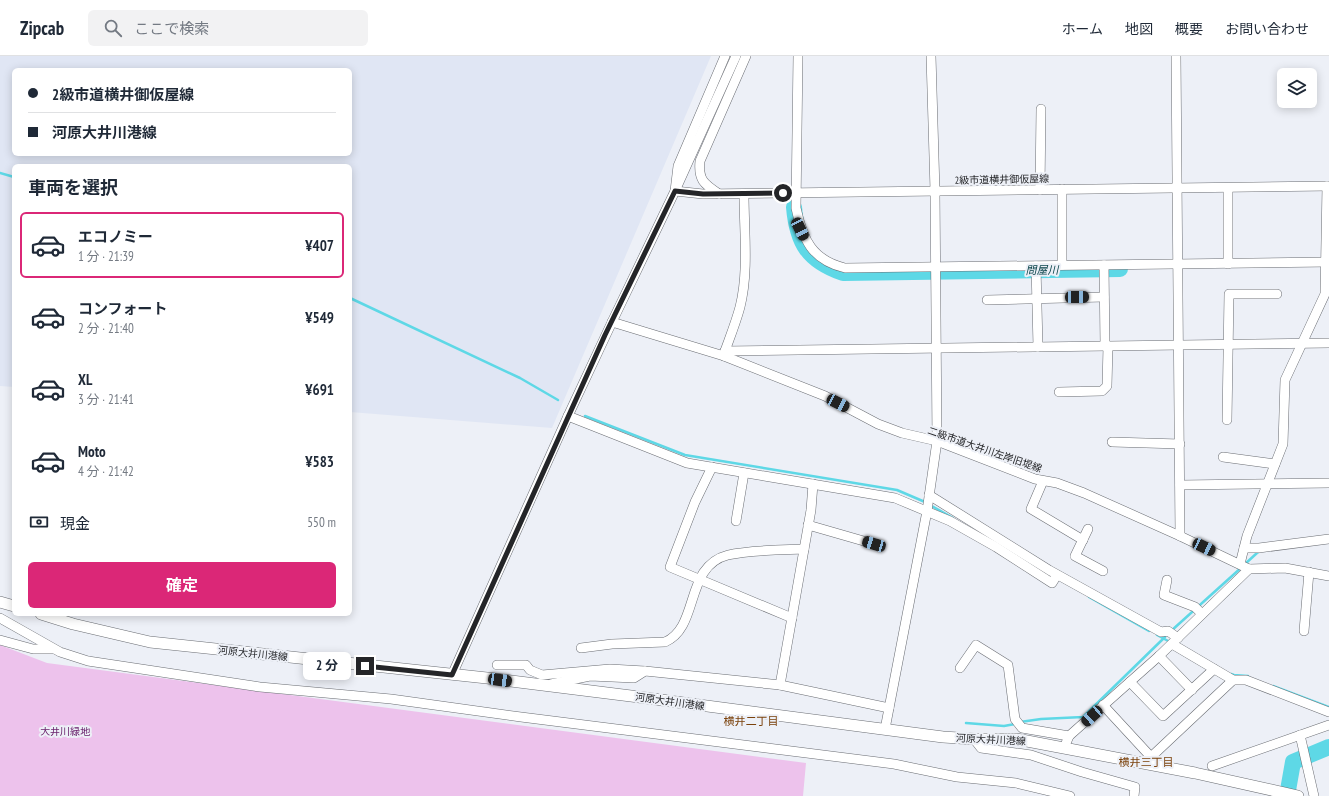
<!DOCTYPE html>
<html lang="ja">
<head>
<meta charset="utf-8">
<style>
	body { margin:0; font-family:"PT Sans Narrow","Noto Sans JP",sans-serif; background:#f2f2f3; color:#1f2937; height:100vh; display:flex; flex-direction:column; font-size:15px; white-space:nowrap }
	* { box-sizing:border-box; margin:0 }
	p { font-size:13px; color:#747a83 }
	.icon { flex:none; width:22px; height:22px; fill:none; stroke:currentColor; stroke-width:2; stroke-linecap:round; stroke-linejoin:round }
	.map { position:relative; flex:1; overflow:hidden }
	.sheet { position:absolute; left:12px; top:108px; width:340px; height:452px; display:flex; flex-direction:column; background:#fff; border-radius:6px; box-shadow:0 2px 10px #0003 }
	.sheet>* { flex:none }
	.guide { position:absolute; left:12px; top:12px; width:340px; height:88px; border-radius:6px; box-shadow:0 2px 10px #0003; display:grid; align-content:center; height:88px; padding:0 16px; background:#fff }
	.fabs { position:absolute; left:1277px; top:12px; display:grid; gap:8px }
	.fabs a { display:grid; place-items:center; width:40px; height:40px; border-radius:6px; background:#fff; box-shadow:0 2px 10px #0003; font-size:20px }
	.end { position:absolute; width:18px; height:18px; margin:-9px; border:5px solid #242528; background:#fff; box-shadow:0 0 0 2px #fff }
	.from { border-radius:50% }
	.bubble { position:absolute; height:28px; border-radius:6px; background:#fff; box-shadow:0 2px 10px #0003; font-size:13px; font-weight:700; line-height:28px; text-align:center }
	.car { position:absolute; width:12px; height:24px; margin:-12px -6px; border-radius:5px; box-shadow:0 0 3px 1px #0007; background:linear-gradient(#222 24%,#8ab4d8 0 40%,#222 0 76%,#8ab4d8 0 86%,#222 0) }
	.guide b { display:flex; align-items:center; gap:14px; height:38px; font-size:15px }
	.guide b+b { border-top:1px solid #e0e1e3 }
	.guide i { width:10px; height:10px; background:#1f2937 }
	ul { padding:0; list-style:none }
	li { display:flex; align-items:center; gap:12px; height:66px; margin:0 8px 6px; padding:0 8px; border:2px solid transparent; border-radius:6px }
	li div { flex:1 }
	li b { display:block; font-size:15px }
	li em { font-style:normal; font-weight:700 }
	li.on { border-color:#db2777 }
	li>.icon { width:36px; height:36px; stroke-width:1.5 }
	h2 { padding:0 16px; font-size:18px; line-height:48px }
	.pay { display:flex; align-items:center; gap:10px; height:44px; padding:0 16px; font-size:15px }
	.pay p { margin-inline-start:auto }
	.primary-button { display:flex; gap:8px; margin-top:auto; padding:8px 16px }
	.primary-button a { flex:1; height:46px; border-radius:6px; background:#db2777; color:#fff; font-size:16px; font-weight:700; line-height:46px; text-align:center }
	header { display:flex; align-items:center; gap:24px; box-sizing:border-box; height:56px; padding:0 20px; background:#fff; border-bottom:1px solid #e0e1e3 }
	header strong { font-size:19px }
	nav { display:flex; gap:22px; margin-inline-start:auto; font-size:14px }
	.search { width:280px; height:36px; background:#f2f2f3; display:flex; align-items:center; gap:10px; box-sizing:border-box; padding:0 14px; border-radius:6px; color:#747a83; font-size:15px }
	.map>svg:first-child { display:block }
	.built { fill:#e0e6f4; fill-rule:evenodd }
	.green { fill:#edc2ec }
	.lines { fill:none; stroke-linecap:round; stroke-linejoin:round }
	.stream { stroke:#5ed8e6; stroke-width:2.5 }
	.river { stroke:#5ed8e6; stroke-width:16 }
	.minor-casing { stroke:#6a6d73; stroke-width:10 }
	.major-casing { stroke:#6a6d73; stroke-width:12 }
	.minor { stroke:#fff; stroke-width:9 }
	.major { stroke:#fff; stroke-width:11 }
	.route { stroke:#242528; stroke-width:5 }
	.labels { text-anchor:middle; stroke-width:4; stroke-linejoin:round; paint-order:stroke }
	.street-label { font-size:10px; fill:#242528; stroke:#edf0f7 }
	.park-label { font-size:10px; fill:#6a216c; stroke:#edf0f7 }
	.water-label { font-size:11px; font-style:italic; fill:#023e44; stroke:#edf0f7 }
	.neighbourhood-label { font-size:11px; fill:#7b420c; stroke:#edf0f7 }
</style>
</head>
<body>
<header>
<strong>Zipcab</strong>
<div class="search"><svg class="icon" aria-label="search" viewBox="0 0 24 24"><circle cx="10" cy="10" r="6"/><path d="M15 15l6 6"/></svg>ここで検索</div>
<nav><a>ホーム</a><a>地図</a><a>概要</a><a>お問い合わせ</a></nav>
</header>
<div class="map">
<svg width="1329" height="740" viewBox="0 0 1329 740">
	<rect width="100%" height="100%" fill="#edf0f7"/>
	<!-- built -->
	<path class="built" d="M0 0H711L552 372 350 356V110H14V331L0 330ZM14 14H350V98H14Z"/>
	<!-- green -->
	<polygon class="green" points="0,589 47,607 806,707 803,740 0,740"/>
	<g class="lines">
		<!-- stream -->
		<g class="stream">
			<polyline points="0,117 14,121"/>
			<polyline points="350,242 520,322 558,344"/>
			<polyline points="585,360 685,399 897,434 925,446"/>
			<polyline points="930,449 953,462"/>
			<polyline points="1245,508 1257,497 1259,496"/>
			<polyline points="1089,541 1149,575"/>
			<polyline points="1171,575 1242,511"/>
			<polyline points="1157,579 1170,586"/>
			<polyline points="1231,618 1234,619 1248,620"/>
			<polyline points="1273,630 1329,651"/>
			<polyline points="1020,666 1041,663 1083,661 1165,581"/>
			<polyline points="966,667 1004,670 1015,668"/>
		</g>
		<!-- river -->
		<g class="river">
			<path d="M794 151C797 187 808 205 843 217L1120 213"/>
			<polyline points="1287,740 1293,706 1329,691"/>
		</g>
		<!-- minor casing -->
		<g class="minor-casing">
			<g id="minor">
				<polyline points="725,0 678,110 675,135 703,138 1329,130"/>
				<path d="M798 0 796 152C803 184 812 204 845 212L1329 206"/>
				<polyline points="1176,0 1180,480"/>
				<polyline points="1228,132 1228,208"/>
				<polyline points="1062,133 1062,209"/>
				<polyline points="1040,134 1041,53"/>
				<path d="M719 138C704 128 698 124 700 105L746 0"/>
				<polyline points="1104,209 1105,290"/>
				<polyline points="1036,210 1038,291"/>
				<polyline points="987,244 1104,241"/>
				<polyline points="612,266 724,300 825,340 878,368 902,377 937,385 1035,423 1057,427 1084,437 1180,480 1249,513 1285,512 1329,520"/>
				<path d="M725 295C730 281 736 266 740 251 749 215 744 175 744 138"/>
				<polyline points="724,300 725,295 1329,287"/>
				<polyline points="1059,336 1102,335 1107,330 1108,290"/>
				<polyline points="568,360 687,407 895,442 950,465 996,491 1052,527 1057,519"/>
				<polyline points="1227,364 1229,238 1277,238"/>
				<polyline points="1112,386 1180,388"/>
				<polyline points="1223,401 1275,408"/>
				<polyline points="712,411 695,446 670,511 792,562"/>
				<polyline points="1043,425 1031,453 1083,484"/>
				<polyline points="1180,429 1329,427"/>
				<polyline points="929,439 1049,514 1161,576 1168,575 1178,582"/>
				<polyline points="736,465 744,417"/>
				<polyline points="808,469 874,488"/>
				<polyline points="1088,473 1075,500 1103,515"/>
				<polyline points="1244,492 1259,492 1329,483"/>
				<polyline points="1240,508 1247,480 1283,388 1285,324 1325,238 1327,130"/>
				<polyline points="1167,524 1164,539 1195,551 1202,558"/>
				<polyline points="0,562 60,596 88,605 260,631 391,643 521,661 894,708 957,721 1016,727 1070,740"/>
				<polyline points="1304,575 1309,516"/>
				<polyline points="0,584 33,593 52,593"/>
				<polyline points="1172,588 1233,624 1246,624 1329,656"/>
				<path d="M581 592 612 588 665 586C700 571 684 510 728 499 750 494 781 494 804 493"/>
				<polyline points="1159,600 1192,634"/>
				<polyline points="497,609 526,609 530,614 542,619 610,613 645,615"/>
				<polyline points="960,612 976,589 1008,609 1015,663 1022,672 1069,680"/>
				<polyline points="452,619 568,360 612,266 675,135 736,0"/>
				<polyline points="1130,626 1163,660 1214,613"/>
				<polyline points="551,628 590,620 634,622 645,615 780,629 889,652"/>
				<polyline points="780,629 811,454 813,428"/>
				<polyline points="1103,649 1151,701 1233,624"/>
				<polyline points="885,673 927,455 937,385 935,135 931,0"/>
				<polyline points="1300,679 1314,740"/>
				<polyline points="974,683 981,692 1031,699 1082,716 1135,731 1134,740"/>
				<polyline points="1064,692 1069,680 1159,600 1249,513"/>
				<polyline points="1212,710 1329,669"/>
			</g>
		</g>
		<!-- major casing -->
		<g class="major-casing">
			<g id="major">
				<polyline points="0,546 14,550"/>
				<polyline points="41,558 73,568 150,586 487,622 631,640 943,681 974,683 1016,683 1027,685 1195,717 1298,740"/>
			</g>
		</g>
		<!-- minor -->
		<use href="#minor" class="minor"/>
		<!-- major -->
		<use href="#major" class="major"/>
	</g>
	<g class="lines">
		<!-- route -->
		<polyline class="route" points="365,610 452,619 605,279 675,135 703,138 783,137"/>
	</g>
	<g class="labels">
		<!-- street labels -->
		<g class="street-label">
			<text transform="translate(1002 123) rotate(-1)" y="4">2級市道横井御仮屋線</text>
			<text transform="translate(985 393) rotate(19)" y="4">二級市道大井川左岸旧堤線</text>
			<text transform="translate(253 597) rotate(6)" y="4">河原大井川港線</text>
			<text transform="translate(670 645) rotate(8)" y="4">河原大井川港線</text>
			<text transform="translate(991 683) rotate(3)" y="4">河原大井川港線</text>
		</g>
		<!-- park labels -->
		<g class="park-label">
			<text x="65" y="679">大井川緑地</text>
		</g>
		<!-- water labels -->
		<g class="water-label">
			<text transform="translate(1042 214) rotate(-1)" y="4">問屋川</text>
		</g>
		<!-- neighbourhood labels -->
		<g class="neighbourhood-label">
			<text x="751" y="669">横井二丁目</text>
			<text x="1146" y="710">横井三丁目</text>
		</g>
	</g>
</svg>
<div class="fabs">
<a><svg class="icon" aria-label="layers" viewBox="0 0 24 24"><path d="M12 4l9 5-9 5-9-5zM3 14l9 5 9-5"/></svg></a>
</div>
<i class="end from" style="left:783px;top:137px"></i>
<i class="end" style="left:365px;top:610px"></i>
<div class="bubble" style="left:303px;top:596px;width:48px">2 分</div>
<i class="car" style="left:800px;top:173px;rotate:154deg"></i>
<i class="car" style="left:1077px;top:241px;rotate:89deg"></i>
<i class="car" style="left:838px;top:347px;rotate:117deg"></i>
<i class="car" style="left:874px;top:488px;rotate:286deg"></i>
<i class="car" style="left:1204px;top:491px;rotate:115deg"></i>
<i class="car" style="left:500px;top:624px;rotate:98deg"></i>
<i class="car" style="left:1092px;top:660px;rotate:228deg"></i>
<div class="guide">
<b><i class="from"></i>2級市道横井御仮屋線</b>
<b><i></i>河原大井川港線</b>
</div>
<section class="sheet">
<h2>車両を選択</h2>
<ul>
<li class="on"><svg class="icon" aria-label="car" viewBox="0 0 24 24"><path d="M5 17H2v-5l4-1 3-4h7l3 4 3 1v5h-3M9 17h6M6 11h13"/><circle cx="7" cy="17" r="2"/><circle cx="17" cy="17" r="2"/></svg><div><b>エコノミー</b><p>1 分 · 21:39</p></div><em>¥407</em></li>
<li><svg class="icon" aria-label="car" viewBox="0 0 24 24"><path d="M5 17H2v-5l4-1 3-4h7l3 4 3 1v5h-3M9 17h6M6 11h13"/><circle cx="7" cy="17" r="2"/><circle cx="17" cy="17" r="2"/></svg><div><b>コンフォート</b><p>2 分 · 21:40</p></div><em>¥549</em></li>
<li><svg class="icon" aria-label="car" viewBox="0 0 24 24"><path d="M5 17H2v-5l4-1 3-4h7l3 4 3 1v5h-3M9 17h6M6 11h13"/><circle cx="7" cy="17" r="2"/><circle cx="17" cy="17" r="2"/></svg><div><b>XL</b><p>3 分 · 21:41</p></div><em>¥691</em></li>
<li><svg class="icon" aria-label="car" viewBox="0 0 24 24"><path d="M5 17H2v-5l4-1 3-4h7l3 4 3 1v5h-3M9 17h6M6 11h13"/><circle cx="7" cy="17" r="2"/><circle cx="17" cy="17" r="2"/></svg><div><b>Moto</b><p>4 分 · 21:42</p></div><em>¥583</em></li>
</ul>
<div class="pay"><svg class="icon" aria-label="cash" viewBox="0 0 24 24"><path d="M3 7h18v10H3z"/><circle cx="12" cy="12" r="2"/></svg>現金<p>550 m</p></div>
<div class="primary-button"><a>確定</a></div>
</section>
</div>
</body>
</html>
